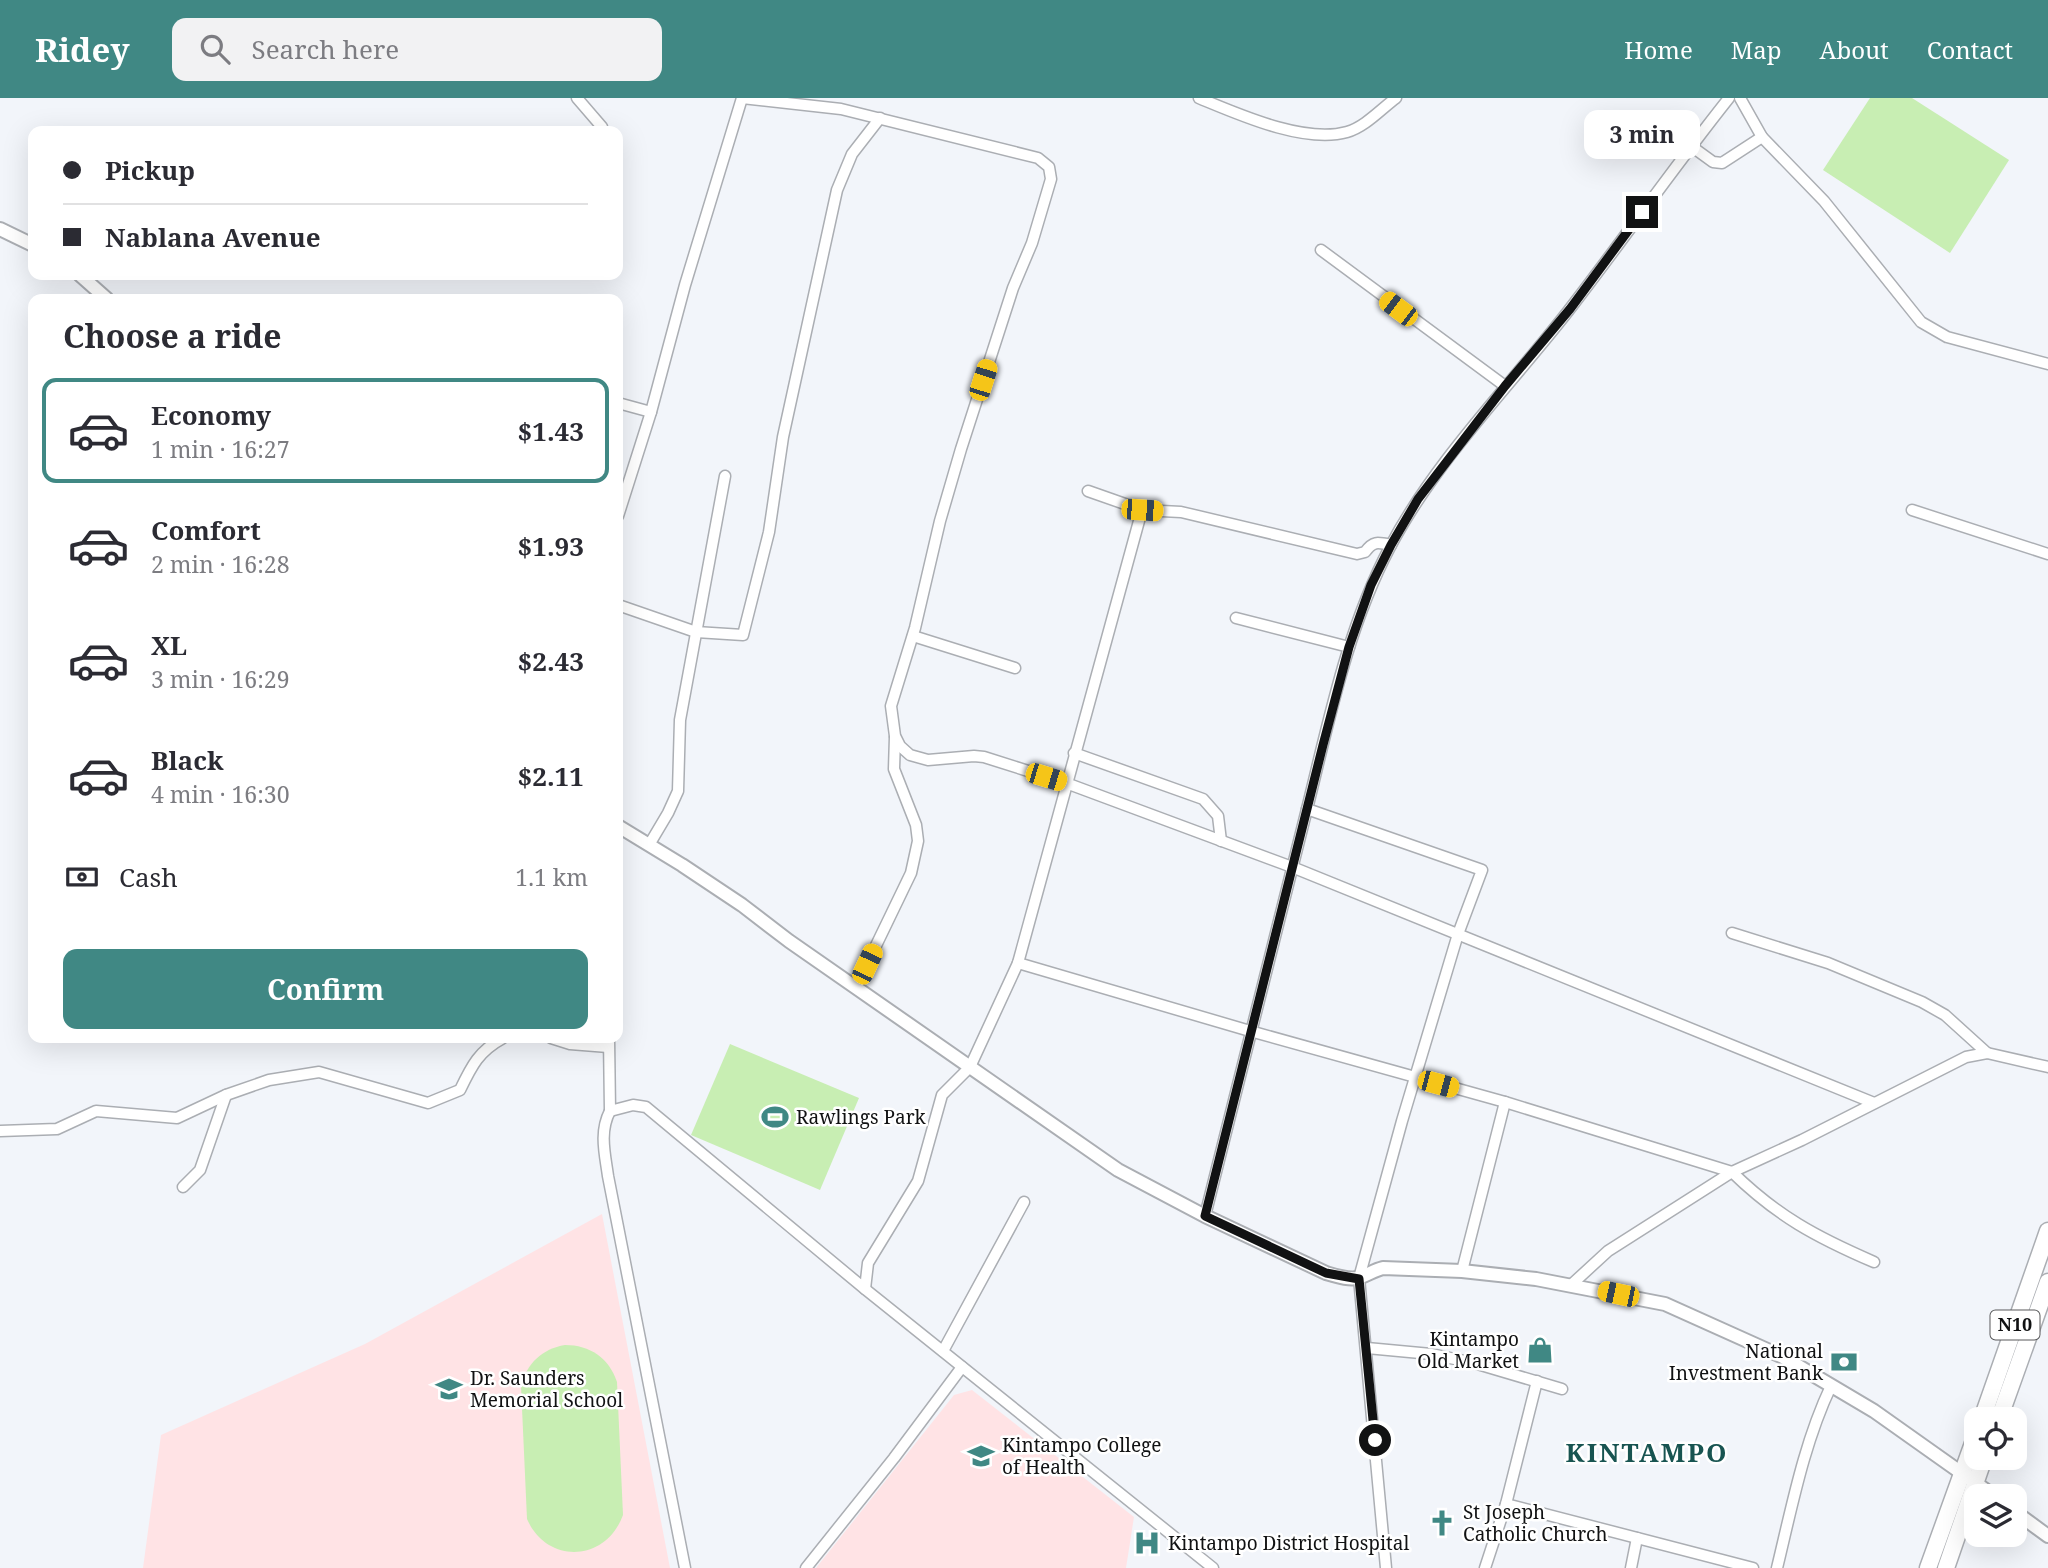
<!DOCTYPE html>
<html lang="en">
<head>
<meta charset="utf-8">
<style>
	body { margin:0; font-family:"Noto Serif",serif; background:#f2f2f3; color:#2b2b33; height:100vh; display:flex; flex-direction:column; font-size:26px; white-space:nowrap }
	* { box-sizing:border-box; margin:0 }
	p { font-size:23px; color:#7c7c81 }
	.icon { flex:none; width:38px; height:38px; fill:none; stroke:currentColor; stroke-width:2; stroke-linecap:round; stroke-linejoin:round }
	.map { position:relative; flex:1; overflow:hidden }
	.details { position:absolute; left:28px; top:196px; width:595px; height:749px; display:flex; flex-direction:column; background:#fff; border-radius:14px; box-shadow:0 7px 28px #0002 }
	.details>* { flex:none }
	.top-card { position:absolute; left:28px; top:28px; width:595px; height:154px; border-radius:14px; box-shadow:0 7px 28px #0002; display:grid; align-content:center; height:154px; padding:0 35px; background:#fff }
	.fabs { position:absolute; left:1964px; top:1309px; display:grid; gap:14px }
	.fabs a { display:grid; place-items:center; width:63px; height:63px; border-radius:14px; background:#fff; box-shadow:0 7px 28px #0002; font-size:35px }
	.end { position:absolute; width:32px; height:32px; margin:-16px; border:9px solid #111213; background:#fff; box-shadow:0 0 0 4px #fff }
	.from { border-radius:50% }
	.bubble { position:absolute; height:49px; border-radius:14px; background:#fff; box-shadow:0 7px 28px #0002; font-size:23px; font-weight:700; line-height:49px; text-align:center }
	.car { position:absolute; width:21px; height:42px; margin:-21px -10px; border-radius:9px; box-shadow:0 0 5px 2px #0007; background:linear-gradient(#f5c518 24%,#345 0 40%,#f5c518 0 76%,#345 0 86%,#f5c518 0) }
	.top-card b { display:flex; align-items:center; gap:24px; height:66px; font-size:26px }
	.top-card b+b { border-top:2px solid #e1e1e2 }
	.top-card i { width:18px; height:18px; background:#2b2b33 }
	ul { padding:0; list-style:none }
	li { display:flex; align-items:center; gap:21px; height:105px; margin:0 14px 10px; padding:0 21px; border:4px solid transparent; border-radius:14px }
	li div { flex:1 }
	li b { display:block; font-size:26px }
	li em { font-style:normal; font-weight:700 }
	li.on { border-color:#408884 }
	li>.icon { width:63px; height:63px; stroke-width:1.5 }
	h2 { padding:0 35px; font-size:32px; line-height:84px }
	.pay { display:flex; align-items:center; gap:18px; height:77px; padding:0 35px; font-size:26px }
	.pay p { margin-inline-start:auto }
	.cta { display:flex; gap:14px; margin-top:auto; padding:14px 35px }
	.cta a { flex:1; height:80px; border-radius:14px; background:#408884; color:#fff; font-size:28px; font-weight:700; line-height:80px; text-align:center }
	header { display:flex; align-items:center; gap:42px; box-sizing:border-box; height:98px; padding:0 35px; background:#408884; color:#fff }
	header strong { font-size:33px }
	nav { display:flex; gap:38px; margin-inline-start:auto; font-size:24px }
	.search { width:490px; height:63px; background:#f2f2f3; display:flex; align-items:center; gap:18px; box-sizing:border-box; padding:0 24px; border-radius:14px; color:#7c7c81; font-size:26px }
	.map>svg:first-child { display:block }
	.education { fill:#ffe3e5 }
	.green { fill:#c8eeb3 }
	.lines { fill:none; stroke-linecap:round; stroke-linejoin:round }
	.minor-casing { stroke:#abaeb3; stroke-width:13 }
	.secondary-casing { stroke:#abaeb3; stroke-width:16 }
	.trunk-casing { stroke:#abaeb3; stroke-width:19 }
	.minor { stroke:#fff; stroke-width:10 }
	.secondary { stroke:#fff; stroke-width:12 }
	.trunk { stroke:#fff; stroke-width:16 }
	.route { stroke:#111213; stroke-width:9 }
	.labels { text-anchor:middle; stroke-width:5; stroke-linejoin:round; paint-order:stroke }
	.shield { fill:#fff; stroke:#58595a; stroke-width:2 }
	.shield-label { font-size:18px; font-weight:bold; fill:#111213 }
	.poi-label { font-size:19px; fill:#111213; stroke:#fff; text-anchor:start }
	.district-label { font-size:26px; font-weight:bold; letter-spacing:2px; fill:#185451; stroke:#fff }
</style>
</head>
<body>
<header>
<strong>Ridey</strong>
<div class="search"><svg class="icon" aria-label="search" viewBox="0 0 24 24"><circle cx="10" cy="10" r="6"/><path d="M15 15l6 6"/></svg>Search here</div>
<nav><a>Home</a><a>Map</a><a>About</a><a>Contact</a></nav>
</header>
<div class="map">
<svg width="2048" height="1470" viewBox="0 0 2048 1470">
	<rect width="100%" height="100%" fill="#f2f5fa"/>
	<!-- education -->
	<g class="education">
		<polygon points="602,1116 670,1470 143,1470 161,1337 365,1246"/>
		<polygon points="972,1292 1134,1419 1126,1470 816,1470 954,1297"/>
	</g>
	<!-- green -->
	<g class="green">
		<polygon points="1870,0 1912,0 2009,62 1950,155 1823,72"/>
		<polygon points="730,946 859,1000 820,1092 691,1037"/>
		<path d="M565 1247C590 1247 609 1260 617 1284L623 1417C606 1464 547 1467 527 1421L521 1288C527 1265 542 1251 565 1247Z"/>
	</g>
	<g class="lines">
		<!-- minor casing -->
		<g class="minor-casing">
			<g id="minor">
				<polyline points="577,0 602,29"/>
				<polyline points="742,0 841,11 1038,60 1049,69 1051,81 1032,145 1013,190 961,351 940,423 915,530 891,608 895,638 900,648 910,657 928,662 974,658 984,659 1066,685 1292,769 1874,1005"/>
				<path d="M1199 0C1238 16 1304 46 1347 34 1365 29 1381 11 1396 0"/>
				<polyline points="1740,0 1762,39 1824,103 1921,224 1947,239 2048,266"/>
				<polyline points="1691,48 1713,64 1722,65 1762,39"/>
				<polyline points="1321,152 1505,288"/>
				<polyline points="618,305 651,314"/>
				<polyline points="1088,393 1142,412"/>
				<polyline points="1912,412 2048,456"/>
				<polyline points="618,418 651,314 685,187 742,0"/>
				<polyline points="618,507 696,534 743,537 769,434 783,339 837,92 852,56 880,20"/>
				<polyline points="1236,520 1349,549"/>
				<polyline points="913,538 1015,570"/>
				<polyline points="1074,655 1203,701 1218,718 1221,743"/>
				<polyline points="1307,711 1482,772 1458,836 1402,1023 1359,1180 1386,1470"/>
				<polyline points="649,747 668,715 678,693 680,622 725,378"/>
				<polyline points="1732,835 1828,865 1922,904 1945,917 1987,955"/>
				<path d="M1018 865 1250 933 1505 1004 1732 1074C1777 1118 1816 1139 1874 1164"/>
				<polyline points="856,889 911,775 918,743 916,727 894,671 895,639"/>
				<polyline points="551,940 570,946 608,949"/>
				<polyline points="609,940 610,1013 633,1007 646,1009 865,1191 1213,1470"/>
				<path d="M610 1013C599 1034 605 1056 608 1078L685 1470"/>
				<path d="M0 1033 57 1031 96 1013 177 1020 226 997 269 982 319 974 428 1005 460 992C472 967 479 953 503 940"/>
				<polyline points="183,1089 200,1072 226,997"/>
				<path d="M1205 1118C1238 985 1271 852 1305 719 1328 628 1346 532 1390 449 1435 363 1510 288 1569 212 1623 142 1674 69 1729 0"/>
				<polyline points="1462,1173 1505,1004"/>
				<polyline points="1571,1187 1608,1153 1732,1074 1802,1042 1966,959 1987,955 2048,969"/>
				<path d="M865 1191 868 1165 918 1083 942 997 970 969 1018 865 1142 412 1181 414 1357 456 1365 454C1373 443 1377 444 1391 447"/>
				<polyline points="1367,1250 1431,1256 1474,1265 1562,1291"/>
				<polyline points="943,1253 1024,1104"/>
				<polyline points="1506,1406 1753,1470"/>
				<polyline points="806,1470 894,1360 962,1269"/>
				<polyline points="1485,1470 1506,1406 1537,1283"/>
				<polyline points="1631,1470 1637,1440"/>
				<path d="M1777 1470C1792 1408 1804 1345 1831 1288"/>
			</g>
		</g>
		<!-- secondary casing -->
		<g class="secondary-casing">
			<g id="secondary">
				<polyline points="0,131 33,147"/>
				<polyline points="80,177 107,201"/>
				<path d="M618 728 682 767 742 807 789 843 1118 1072 1205 1118 1326 1175C1336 1178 1351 1183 1361 1179 1369 1176 1375 1172 1383 1170L1462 1173 1536 1181 1665 1206 1783 1259 1874 1313 1994 1398"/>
				<polyline points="2014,1413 2048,1438"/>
			</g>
		</g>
		<!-- trunk casing -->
		<g class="trunk-casing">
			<g id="trunk">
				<polyline points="1982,1321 2048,1133"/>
				<polyline points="1999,1321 2048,1184"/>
				<polyline points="1928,1470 1976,1337"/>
				<polyline points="1946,1470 1984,1360"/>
			</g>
		</g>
		<!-- minor -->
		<use href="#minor" class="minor"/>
		<!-- secondary -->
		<use href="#secondary" class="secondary"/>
		<!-- trunk -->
		<use href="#trunk" class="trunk"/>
	</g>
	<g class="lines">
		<!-- route -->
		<polyline class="route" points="1375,1342 1359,1181 1326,1175 1205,1118 1323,647 1349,549 1371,487 1391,447 1418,401 1505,288 1570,211 1642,114"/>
	</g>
	<!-- icons -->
	<defs>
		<g id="stadium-bare" transform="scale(2.1)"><path d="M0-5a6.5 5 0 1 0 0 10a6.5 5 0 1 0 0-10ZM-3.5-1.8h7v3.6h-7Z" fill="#408884" stroke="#fff" stroke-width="2.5" paint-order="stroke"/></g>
		<g id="shop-bare" transform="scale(2.1)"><path d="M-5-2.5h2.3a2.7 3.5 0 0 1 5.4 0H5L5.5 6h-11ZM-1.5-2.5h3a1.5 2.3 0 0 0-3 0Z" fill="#408884" stroke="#fff" stroke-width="2.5" paint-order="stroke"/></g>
		<g id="bank-bare" transform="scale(2.1)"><path d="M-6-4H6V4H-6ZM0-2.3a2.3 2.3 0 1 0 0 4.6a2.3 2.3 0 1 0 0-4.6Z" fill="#408884" stroke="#fff" stroke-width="2.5" paint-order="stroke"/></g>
		<g id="school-bare" transform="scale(2.1)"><path d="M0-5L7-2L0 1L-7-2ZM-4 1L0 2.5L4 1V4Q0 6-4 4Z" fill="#408884" stroke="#fff" stroke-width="2.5" paint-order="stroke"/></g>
		<g id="church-bare" transform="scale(2.1)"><path d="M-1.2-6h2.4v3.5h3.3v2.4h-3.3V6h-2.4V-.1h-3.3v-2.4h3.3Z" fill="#408884" stroke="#fff" stroke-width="2.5" paint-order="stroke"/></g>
		<g id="hospital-bare" transform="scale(2.1)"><path d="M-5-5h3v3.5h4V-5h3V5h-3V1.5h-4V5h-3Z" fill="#408884" stroke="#fff" stroke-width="2.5" paint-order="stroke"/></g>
	</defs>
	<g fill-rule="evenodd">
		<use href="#stadium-bare" x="775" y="1019"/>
		<use href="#shop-bare" x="1540" y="1252"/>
		<use href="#bank-bare" x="1844" y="1264"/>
		<use href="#school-bare" x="449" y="1291"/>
		<use href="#school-bare" x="981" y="1358"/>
		<use href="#church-bare" x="1442" y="1425"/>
		<use href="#hospital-bare" x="1147" y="1445"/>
	</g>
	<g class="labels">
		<!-- shield labels -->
		<rect class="shield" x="1990.5" y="1212.5" width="49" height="29" rx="5"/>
		<g class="shield-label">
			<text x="2015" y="1233">N10</text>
		</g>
		<!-- poi labels -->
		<g class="poi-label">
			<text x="796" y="1026">Rawlings Park</text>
			<text x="1519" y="1248" text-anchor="end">Kintampo<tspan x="1519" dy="22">Old Market</tspan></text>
			<text x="1823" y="1260" text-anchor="end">National<tspan x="1823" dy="22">Investment Bank</tspan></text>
			<text x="470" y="1287">Dr. Saunders<tspan x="470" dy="22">Memorial School</tspan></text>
			<text x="1002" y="1354">Kintampo College<tspan x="1002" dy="22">of Health</tspan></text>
			<text x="1463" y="1421">St Joseph<tspan x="1463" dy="22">Catholic Church</tspan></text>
			<text x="1168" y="1452">Kintampo District Hospital</text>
		</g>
		<!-- district labels -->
		<g class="district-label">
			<text x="1647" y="1364">KINTAMPO</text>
		</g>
	</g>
</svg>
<div class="fabs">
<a><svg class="icon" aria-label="locate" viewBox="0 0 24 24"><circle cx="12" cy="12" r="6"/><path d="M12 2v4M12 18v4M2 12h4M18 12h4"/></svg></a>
<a><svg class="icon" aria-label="layers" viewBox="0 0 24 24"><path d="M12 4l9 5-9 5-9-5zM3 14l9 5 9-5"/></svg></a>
</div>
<i class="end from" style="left:1375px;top:1342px"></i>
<i class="end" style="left:1642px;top:114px"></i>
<div class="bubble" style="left:1584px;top:12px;width:116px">3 min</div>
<i class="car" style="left:1398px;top:211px;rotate:307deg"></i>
<i class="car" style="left:983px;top:282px;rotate:18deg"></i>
<i class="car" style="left:1142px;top:412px;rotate:94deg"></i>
<i class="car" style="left:1046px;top:679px;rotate:107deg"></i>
<i class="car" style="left:867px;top:866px;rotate:25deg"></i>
<i class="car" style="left:1438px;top:986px;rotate:105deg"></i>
<i class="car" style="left:1618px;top:1196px;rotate:282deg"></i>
<div class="top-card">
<b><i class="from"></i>Pickup</b>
<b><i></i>Nablana Avenue</b>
</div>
<section class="details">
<h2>Choose a ride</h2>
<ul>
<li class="on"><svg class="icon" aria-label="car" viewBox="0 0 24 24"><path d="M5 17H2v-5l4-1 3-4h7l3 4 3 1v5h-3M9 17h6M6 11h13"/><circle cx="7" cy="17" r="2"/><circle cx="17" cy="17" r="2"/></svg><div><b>Economy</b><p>1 min · 16:27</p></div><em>$1.43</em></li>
<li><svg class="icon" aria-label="car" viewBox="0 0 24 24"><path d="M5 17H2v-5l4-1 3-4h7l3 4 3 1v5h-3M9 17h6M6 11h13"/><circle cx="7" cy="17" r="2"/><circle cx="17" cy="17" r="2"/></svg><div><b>Comfort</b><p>2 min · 16:28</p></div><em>$1.93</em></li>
<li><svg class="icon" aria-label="car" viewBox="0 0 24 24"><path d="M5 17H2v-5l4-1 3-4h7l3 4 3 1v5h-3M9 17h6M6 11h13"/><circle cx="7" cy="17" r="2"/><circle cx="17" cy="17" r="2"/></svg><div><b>XL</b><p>3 min · 16:29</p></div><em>$2.43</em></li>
<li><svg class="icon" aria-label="car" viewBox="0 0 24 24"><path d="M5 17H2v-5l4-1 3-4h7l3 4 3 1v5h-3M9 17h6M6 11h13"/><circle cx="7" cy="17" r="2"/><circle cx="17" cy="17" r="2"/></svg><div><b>Black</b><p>4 min · 16:30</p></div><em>$2.11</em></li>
</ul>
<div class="pay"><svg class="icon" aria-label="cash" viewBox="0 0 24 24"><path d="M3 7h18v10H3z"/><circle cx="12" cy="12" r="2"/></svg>Cash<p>1.1 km</p></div>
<div class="cta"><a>Confirm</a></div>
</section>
</div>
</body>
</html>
